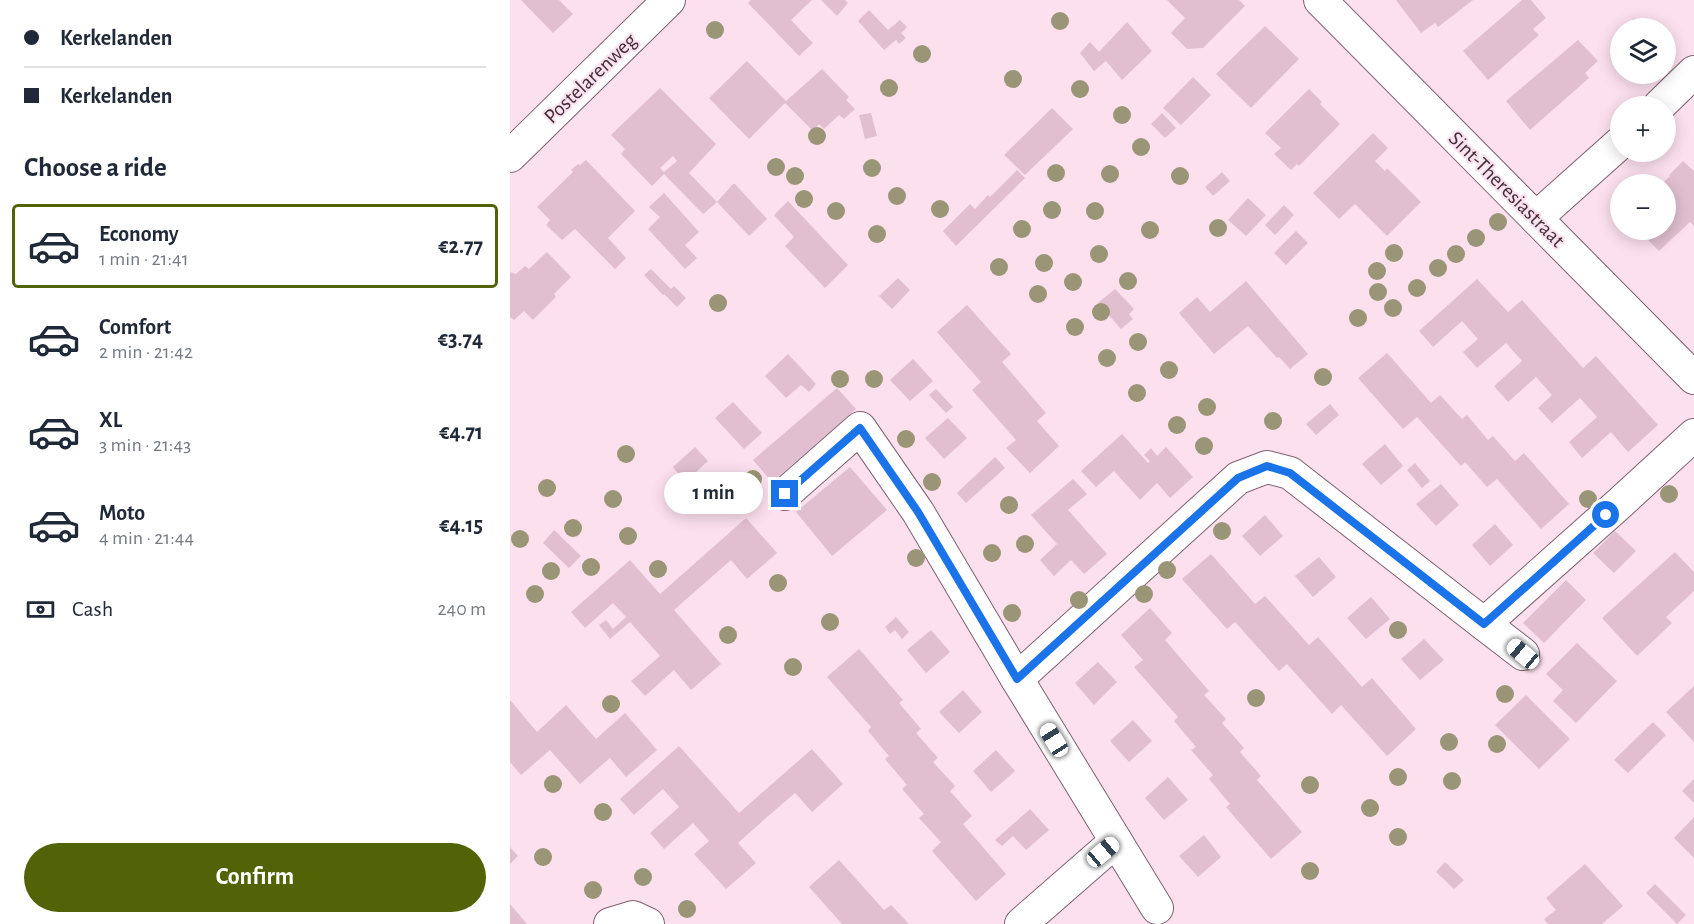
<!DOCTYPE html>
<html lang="en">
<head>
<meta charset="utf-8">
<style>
	body { margin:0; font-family:"Alegreya Sans",sans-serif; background:#f6f6f7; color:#1f2937; height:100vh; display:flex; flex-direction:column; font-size:22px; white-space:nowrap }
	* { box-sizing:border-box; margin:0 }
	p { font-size:20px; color:#747a83 }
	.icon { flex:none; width:33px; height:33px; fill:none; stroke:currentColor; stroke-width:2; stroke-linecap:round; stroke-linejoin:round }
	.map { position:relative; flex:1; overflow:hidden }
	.side { display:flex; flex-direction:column; background:#fff; width:510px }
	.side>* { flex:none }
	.top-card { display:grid; align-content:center; height:132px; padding:0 24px; background:#fff }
	.buttons { position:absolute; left:1100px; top:18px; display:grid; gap:12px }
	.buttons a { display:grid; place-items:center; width:66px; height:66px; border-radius:50%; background:#fff; box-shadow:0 3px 15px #0003; font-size:30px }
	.end { position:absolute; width:27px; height:27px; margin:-14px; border:8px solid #1a73e8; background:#fff; box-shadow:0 0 0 3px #fff }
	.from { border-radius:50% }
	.bubble { position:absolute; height:42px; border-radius:21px; background:#fff; box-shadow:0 3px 15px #0003; font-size:20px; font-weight:700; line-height:42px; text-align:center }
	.car { position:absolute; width:18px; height:36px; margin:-18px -9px; border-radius:8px; box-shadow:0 0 4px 2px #0007; background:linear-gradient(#fff 24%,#345 0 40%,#fff 0 76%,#345 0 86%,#fff 0) }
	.top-card b { display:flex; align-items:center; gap:21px; height:57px; font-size:22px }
	.top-card b+b { border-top:2px solid #e0e1e3 }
	.top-card i { width:15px; height:15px; background:#1f2937 }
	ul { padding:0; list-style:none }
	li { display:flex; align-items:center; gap:18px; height:84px; margin:0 12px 9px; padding:0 12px; border:3px solid transparent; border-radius:6px }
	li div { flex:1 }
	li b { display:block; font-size:22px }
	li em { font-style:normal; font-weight:700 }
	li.on { border-color:#516207 }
	li>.icon { width:54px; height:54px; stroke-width:1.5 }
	h2 { padding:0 24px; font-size:27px; line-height:72px }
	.pay { display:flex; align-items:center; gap:15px; height:66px; padding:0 24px; font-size:22px }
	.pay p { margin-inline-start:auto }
	.action { display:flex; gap:12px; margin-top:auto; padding:12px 24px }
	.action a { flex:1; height:69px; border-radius:36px; background:#516207; color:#fff; font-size:24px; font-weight:700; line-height:69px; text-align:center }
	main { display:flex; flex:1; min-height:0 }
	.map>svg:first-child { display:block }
	.building { fill:#e1bfd0; fill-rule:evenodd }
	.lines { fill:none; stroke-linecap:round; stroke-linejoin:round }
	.minor-casing { stroke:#7f6170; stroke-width:34 }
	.minor { stroke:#fff; stroke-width:32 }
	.tree { fill:#9a9577 }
	.route { stroke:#1a73e8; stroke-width:8 }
	.labels { text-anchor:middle; stroke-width:4.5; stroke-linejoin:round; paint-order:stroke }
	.street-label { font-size:21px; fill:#3b2e34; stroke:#fce0ee }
</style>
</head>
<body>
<main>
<section class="side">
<div class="top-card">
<b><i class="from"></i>Kerkelanden</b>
<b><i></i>Kerkelanden</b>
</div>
<h2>Choose a ride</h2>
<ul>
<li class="on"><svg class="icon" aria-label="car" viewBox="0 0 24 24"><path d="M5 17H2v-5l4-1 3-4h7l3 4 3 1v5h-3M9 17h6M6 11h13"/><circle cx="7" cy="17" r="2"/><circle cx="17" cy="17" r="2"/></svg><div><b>Economy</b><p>1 min · 21:41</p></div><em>€2.77</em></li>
<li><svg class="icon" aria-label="car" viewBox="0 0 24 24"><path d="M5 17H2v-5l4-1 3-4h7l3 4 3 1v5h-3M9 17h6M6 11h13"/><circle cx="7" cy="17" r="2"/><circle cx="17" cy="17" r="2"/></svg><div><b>Comfort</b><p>2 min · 21:42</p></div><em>€3.74</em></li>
<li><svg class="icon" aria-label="car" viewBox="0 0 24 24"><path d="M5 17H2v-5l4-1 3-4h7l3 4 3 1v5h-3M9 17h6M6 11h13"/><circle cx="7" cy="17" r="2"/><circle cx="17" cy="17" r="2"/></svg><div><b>XL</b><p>3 min · 21:43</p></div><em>€4.71</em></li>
<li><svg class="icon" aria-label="car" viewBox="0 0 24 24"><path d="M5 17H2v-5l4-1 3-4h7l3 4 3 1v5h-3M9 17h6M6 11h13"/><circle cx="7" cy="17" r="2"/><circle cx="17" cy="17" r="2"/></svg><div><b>Moto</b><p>4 min · 21:44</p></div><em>€4.15</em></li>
</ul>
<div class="pay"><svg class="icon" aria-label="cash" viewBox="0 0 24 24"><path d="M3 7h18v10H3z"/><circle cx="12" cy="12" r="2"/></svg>Cash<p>240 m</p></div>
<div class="action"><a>Confirm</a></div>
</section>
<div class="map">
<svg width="1184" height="924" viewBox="0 0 1184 924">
	<rect width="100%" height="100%" fill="#fce0ee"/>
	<!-- building -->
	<g class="building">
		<polygon points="11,0 49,0 63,14 43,33"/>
		<polygon points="241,0 302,0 281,20 303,43 289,56 238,3"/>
		<polygon points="311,0 335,0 338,3 327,16"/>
		<polygon points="657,0 729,0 735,6 693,48 677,49 661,33 675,18"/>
		<polygon points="886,0 963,0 928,27 925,23 911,33"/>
		<polygon points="1012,0 1021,0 1036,18 1023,29 1029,35 978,80 953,51"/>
		<polygon points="359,10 378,30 390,20 397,27 391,33 396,38 389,44 386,40 374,50 348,21"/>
		<polygon points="1124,18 1132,25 1129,28 1115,28"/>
		<polygon points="617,22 642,51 612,80 596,61 584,71 570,53 580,42 589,52"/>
		<polygon points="755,26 789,59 741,108 706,74"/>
		<polygon points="1068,40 1088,61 1075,73 1079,78 1020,130 996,101"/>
		<polygon points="237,61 276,101 312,69 339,97 336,100 345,109 334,119 329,115 314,129 309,124 303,131 275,103 239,139 199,98"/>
		<polygon points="683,77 701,95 671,125 653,108"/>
		<path d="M150 88 206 144 179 173 207 202 193 214 154 174 142 186 111 154 115 149 101 135ZM163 156 167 161 154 172 150 168Z"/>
		<polygon points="799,89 812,102 810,104 830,124 789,166 787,164 781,170 764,154 771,148 755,133"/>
		<polygon points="542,108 563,129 515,175 494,155"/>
		<polygon points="361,113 367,136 355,139 349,115"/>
		<polygon points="652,113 666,128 655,138 641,124"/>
		<polygon points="863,133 878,148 865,161 875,171 877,168 911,202 877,236 845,204 829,219 803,193"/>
		<polygon points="76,160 125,211 98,238 116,258 105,269 65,229 52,240 36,225 40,220 27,207 63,172 61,170 68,164 70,165"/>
		<polygon points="1173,161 1184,171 1184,226 1180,222 1149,251 1128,230 1155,230 1155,184 1152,184 1160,176 1159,175"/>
		<polygon points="507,170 515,178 446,246 433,231 460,204 465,209 478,195 480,197"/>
		<polygon points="712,172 720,181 703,196 695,187"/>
		<polygon points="223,184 225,184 257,219 239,236 207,202"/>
		<polygon points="154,193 189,232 175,245 187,258 175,269 138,229 150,217 139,207"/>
		<polygon points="738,198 756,215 736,236 718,220"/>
		<polygon points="278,201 338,265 315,288 275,246 284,237 264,215"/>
		<polygon points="774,205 784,215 765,235 755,225"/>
		<polygon points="786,231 798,243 776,265 764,253"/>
		<polygon points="37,252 61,277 44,294 46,297 23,320 14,311 4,320 0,317 0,272 6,274 15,266 19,269"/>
		<polygon points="141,269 161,289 164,286 176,298 167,307 154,294 153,295 134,275"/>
		<polygon points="388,278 400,290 382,309 369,296"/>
		<polygon points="967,279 998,312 1012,300 1073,368 1086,356 1148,425 1118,452 1101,432 1072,458 1059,442 1087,417 1070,398 1042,423 1028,408 1042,395 1026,377 998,402 984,386 1012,361 996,343 967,368 953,352 968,339 952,321 923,347 909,331"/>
		<polygon points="736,281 798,354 780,369 769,357 767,358 738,326 704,354 669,313 687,297 700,312"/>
		<polygon points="605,289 624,309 619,314 623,319 611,329 588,303"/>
		<polygon points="457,305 501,354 492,362 536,413 527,421 549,446 520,473 496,448 506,440 462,390 471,382 427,332"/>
		<polygon points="877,353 921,403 930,395 952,419 957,415 978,440 983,436 1005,461 1014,453 1059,504 1031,529 987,479 977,487 955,462 951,466 907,417 893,429 848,378"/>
		<polygon points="278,354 306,384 299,392 291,385 276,398 255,376"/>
		<polygon points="403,359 423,381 400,401 380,380"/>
		<polygon points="327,388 346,409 262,482 243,460"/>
		<polygon points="426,389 443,407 436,413 419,395"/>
		<polygon points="223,402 252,433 234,449 205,418"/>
		<polygon points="820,404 829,415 806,435 796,424"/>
		<polygon points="438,418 457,438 434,459 415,438"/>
		<polygon points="612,434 638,463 640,461 634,455 641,448 647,456 656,447 683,477 660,498 647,483 630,500 604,471 586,487 571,471"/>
		<polygon points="875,444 893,466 871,485 852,464"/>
		<polygon points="185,447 198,461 175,482 163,467"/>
		<polygon points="485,457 495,468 456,503 447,493"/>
		<polygon points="905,463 920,481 912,488 897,470"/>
		<polygon points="340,467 377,510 322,556 286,512"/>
		<polygon points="563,479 577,494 558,510 597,554 574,574 561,560 544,576 530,560 547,544 521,515"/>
		<polygon points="931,484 949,505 926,526 906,504"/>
		<polygon points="755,515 773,536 750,556 732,536"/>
		<polygon points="236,518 267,553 237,579 221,560 164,610 211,664 181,690 164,670 135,696 121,681 150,656 120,622 100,639 89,625 96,620 103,629 116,617 103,603 75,628 61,612 120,560 150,594"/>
		<polygon points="985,524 1003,545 980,566 962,545"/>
		<polygon points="44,530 71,556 59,568 33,543"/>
		<polygon points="1105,531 1126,551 1104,573 1083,553"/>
		<polygon points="1165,552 1184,572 1184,591 1156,617 1162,623 1127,656 1092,618"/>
		<polygon points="701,554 745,604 755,596 799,645 808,637 852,687 862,678 906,729 877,756 831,705 822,714 777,664 769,671 725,622 717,629 672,579"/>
		<polygon points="809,557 826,577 803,597 785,576"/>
		<polygon points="1056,580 1076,600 1034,643 1013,623"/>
		<polygon points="861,597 880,619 856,639 837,618"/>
		<polygon points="640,608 662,633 655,640 699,691 694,695 716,719 712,723 734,748 730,752 751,776 747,780 792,832 761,859 716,807 720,804 699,779 703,775 681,750 686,747 664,721 668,717 624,667 633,660 611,635"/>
		<polygon points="386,617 399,632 392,639 385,630 380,634 375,627"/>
		<polygon points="421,630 440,652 416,673 397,650"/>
		<polygon points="914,639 934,660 910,680 891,659"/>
		<polygon points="1067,643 1107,681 1066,723 1043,701 1053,690 1036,674"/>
		<polygon points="349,649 393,700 389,703 411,729 406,733 428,758 423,762 445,786 440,791 462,816 453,824 496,874 466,901 422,851 431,842 409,818 414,814 392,789 397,785 375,759 379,756 358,731 361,727 317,677"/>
		<polygon points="588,662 607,682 584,705 565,683"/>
		<polygon points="1184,686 1184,742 1156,712"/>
		<polygon points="453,690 472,712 449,733 429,712"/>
		<polygon points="1016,695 1060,739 1029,769 985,725"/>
		<polygon points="0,700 27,732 56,705 86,739 115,713 147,750 116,777 100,758 70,784 40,750 11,775 0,762"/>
		<polygon points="623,720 642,741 619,762 600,741"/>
		<polygon points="1143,722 1156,735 1118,773 1104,760"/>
		<polygon points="169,746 229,813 302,749 333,784 302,812 285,793 257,817 228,843 246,863 216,889 184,854 199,841 183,823 154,849 140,833 169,807 153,789 124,815 110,799"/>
		<polygon points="486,750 505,771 481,792 463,771"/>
		<polygon points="658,777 678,800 654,820 635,798"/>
		<polygon points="1184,779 1184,803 1172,791"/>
		<polygon points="520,809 539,830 516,850 503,836 492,846 485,840"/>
		<polygon points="1184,817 1184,858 1164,838"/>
		<polygon points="694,835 711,857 688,877 669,856"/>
		<polygon points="0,847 8,856 0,864"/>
		<polygon points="329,860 374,910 381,905 399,924 332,924 299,887"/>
		<polygon points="935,862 954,880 944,889 926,872"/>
		<polygon points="1075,864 1113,906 1092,924 1038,924 1034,919 1046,910 1036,898"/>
		<polygon points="1145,884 1176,915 1167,924 1136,893"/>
		<polygon points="0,904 17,924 0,924"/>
	</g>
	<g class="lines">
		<!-- minor casing -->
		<g class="minor-casing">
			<g id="minor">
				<polyline points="810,0 1184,378"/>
				<polyline points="1149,106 1184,72"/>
				<polyline points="0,156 159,0"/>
				<polyline points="1026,218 1110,143"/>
				<polyline points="275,494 350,428 408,512 507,679 647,908"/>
				<polyline points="974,624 1013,654"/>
				<polyline points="507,679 728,478 757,467 780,473 974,624 1110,503 1184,435"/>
				<polyline points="100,924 123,917 138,924"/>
				<polyline points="511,924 606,841"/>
			</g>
		</g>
		<!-- minor -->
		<use href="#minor" class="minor"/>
	</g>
	<!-- trees -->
	<g class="tree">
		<circle cx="550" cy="21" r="9"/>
		<circle cx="205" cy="30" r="9"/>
		<circle cx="412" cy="54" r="9"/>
		<circle cx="503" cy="79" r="9"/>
		<circle cx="379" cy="88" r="9"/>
		<circle cx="570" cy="89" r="9"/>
		<circle cx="612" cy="115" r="9"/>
		<circle cx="307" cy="136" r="9"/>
		<circle cx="631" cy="147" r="9"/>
		<circle cx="266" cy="167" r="9"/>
		<circle cx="362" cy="168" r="9"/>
		<circle cx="546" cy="173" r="9"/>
		<circle cx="600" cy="174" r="9"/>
		<circle cx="285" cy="176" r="9"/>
		<circle cx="670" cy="176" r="9"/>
		<circle cx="387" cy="196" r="9"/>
		<circle cx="294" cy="199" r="9"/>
		<circle cx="430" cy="209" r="9"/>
		<circle cx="542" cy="210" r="9"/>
		<circle cx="326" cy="211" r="9"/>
		<circle cx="585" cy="211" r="9"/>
		<circle cx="988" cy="222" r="9"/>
		<circle cx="708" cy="228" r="9"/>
		<circle cx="512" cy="229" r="9"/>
		<circle cx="640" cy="230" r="9"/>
		<circle cx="367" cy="234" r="9"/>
		<circle cx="966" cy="238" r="9"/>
		<circle cx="884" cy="253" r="9"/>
		<circle cx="589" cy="254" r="9"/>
		<circle cx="946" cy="254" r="9"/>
		<circle cx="534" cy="263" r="9"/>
		<circle cx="489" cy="267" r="9"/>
		<circle cx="928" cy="268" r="9"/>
		<circle cx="867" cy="271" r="9"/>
		<circle cx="618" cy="281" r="9"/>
		<circle cx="563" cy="282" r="9"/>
		<circle cx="907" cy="288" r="9"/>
		<circle cx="868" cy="292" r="9"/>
		<circle cx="528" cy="294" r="9"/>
		<circle cx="208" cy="303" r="9"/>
		<circle cx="883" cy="308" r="9"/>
		<circle cx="591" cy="312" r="9"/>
		<circle cx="848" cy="318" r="9"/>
		<circle cx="565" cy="327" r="9"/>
		<circle cx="628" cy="342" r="9"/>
		<circle cx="597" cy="358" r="9"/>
		<circle cx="659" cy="370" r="9"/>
		<circle cx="813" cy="377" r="9"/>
		<circle cx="330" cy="379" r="9"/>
		<circle cx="364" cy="379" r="9"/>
		<circle cx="627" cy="393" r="9"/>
		<circle cx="697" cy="407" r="9"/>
		<circle cx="763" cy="421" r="9"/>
		<circle cx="667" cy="425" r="9"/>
		<circle cx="396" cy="439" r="9"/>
		<circle cx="694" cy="446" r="9"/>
		<circle cx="116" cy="454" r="9"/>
		<circle cx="243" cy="479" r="9"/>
		<circle cx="422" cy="482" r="9"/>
		<circle cx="204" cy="483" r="9"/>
		<circle cx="37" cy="488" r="9"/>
		<circle cx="1159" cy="494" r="9"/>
		<circle cx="103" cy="499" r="9"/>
		<circle cx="1078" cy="499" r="9"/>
		<circle cx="499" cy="505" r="9"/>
		<circle cx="63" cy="528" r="9"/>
		<circle cx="712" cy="531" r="9"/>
		<circle cx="118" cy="536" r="9"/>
		<circle cx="10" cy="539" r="9"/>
		<circle cx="515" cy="544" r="9"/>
		<circle cx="482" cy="553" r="9"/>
		<circle cx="406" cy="558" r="9"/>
		<circle cx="81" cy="567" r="9"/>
		<circle cx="148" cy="569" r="9"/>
		<circle cx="657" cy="570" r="9"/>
		<circle cx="41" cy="571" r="9"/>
		<circle cx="268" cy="583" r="9"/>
		<circle cx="25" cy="594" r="9"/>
		<circle cx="634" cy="594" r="9"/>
		<circle cx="569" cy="600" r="9"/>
		<circle cx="502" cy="613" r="9"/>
		<circle cx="320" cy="622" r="9"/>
		<circle cx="888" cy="630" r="9"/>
		<circle cx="218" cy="635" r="9"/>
		<circle cx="283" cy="667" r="9"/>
		<circle cx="995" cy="694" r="9"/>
		<circle cx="746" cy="698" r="9"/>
		<circle cx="101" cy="704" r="9"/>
		<circle cx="939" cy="742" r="9"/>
		<circle cx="987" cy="744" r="9"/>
		<circle cx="888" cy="777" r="9"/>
		<circle cx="942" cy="781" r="9"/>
		<circle cx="43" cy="784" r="9"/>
		<circle cx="800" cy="785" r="9"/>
		<circle cx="860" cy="808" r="9"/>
		<circle cx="93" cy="812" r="9"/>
		<circle cx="888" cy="837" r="9"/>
		<circle cx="33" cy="857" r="9"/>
		<circle cx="800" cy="871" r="9"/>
		<circle cx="133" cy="877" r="9"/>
		<circle cx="83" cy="890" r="9"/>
		<circle cx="177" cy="909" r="9"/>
	</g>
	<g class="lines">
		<!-- route -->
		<polyline class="route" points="275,494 350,428 408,512 507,679 728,478 757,466 780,473 974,624 1096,515"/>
	</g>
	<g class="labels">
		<!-- street labels -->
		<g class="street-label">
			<text transform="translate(80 78) rotate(-44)" y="7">Postelarenweg</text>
			<text transform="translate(997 189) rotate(45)" y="7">Sint-Theresiastraat</text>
		</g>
	</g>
</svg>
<div class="buttons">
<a><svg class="icon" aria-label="layers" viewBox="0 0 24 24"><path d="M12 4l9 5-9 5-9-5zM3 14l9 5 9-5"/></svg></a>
<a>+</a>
<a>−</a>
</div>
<i class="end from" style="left:1096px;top:515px"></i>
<i class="end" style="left:275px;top:494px"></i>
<div class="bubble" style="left:154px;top:472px;width:99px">1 min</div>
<i class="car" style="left:1013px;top:654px;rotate:310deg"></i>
<i class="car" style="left:544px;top:740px;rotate:328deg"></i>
<i class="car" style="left:593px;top:852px;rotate:50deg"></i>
</div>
</main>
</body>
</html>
